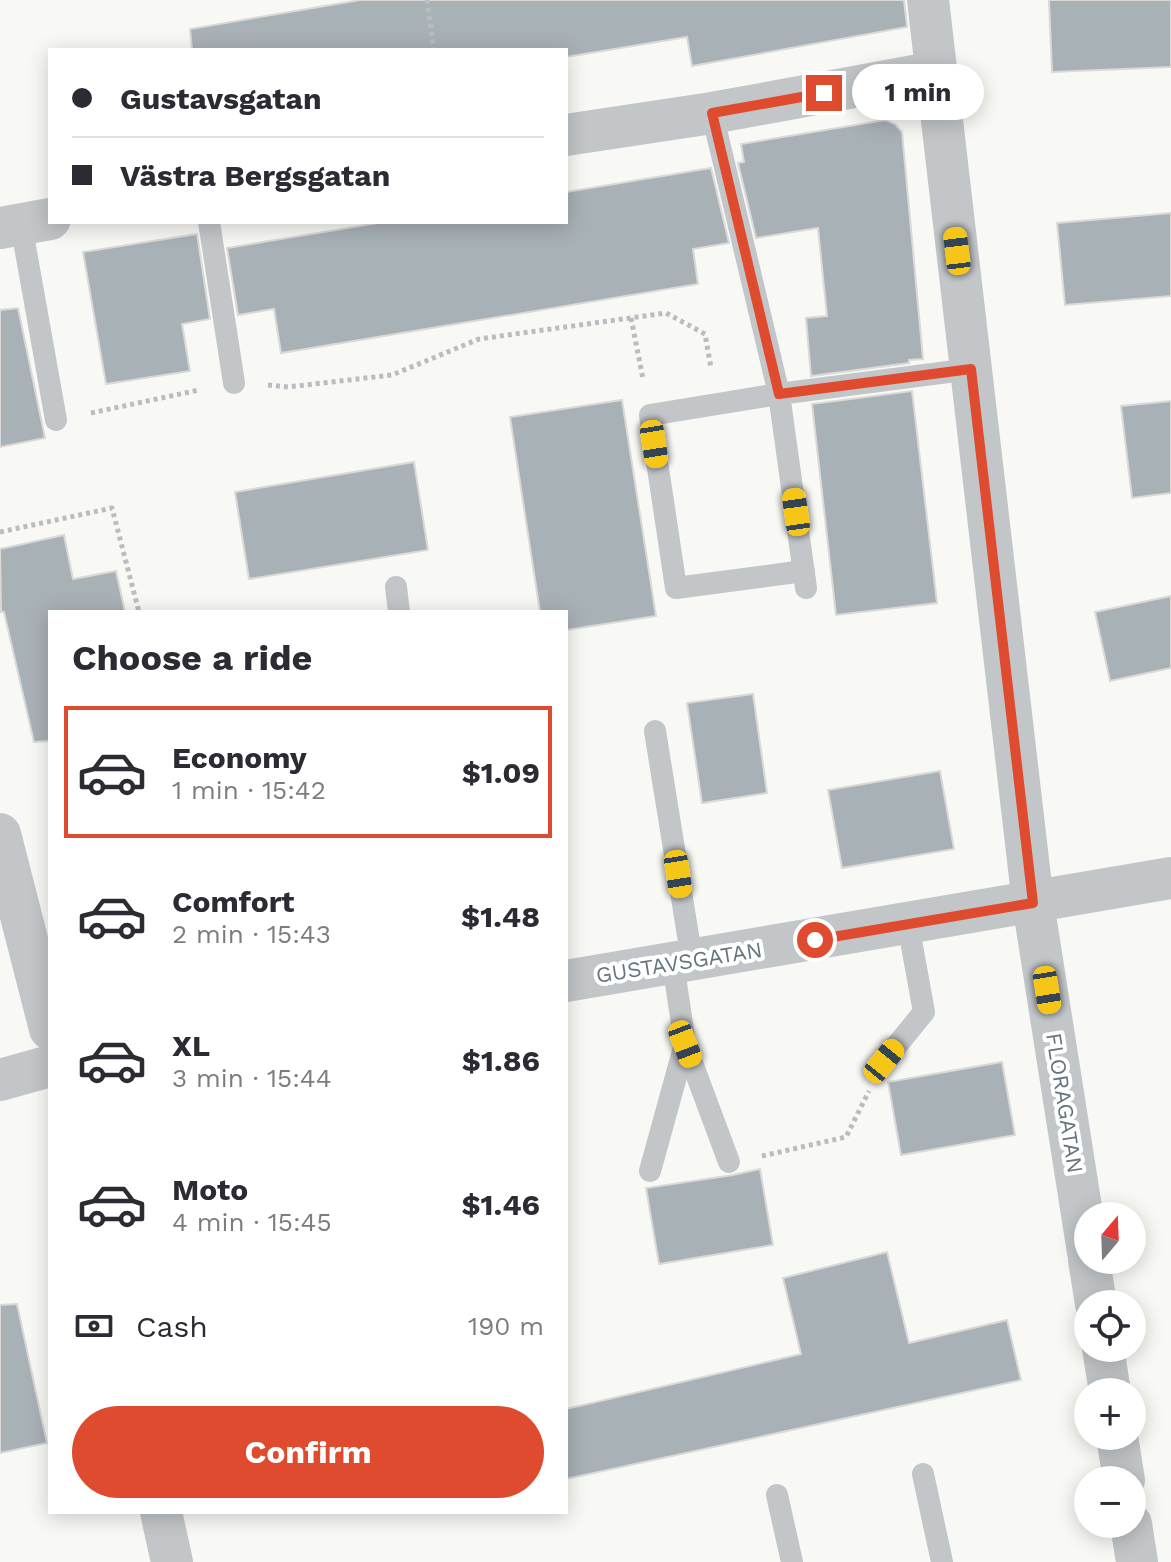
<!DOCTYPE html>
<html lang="en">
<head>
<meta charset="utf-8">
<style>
	body { margin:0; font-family:"Work Sans",sans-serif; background:#f7f7f7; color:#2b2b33; height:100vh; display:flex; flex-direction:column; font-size:30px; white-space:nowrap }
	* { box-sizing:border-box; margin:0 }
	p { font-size:26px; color:#7c7c81 }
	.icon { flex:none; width:44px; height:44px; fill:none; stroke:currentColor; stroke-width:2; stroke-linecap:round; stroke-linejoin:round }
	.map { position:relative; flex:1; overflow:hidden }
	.sheet { position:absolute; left:48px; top:610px; width:520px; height:904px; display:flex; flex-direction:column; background:#fff; border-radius:0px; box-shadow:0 4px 20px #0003 }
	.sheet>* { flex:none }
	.top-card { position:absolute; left:48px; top:48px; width:520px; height:176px; border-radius:0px; box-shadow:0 4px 20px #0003; display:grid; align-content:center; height:176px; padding:0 24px; background:#fff }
	.needle { width:52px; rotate:19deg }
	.buttons { position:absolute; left:1074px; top:1202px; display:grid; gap:16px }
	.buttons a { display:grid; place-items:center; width:72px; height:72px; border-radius:50%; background:#fff; box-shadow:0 4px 20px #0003; font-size:40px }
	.end { position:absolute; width:36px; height:36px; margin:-18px; border:10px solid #df4b2e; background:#fff; box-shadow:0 0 0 4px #fff }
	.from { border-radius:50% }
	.bubble { position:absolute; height:56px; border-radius:28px; background:#fff; box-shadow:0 4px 20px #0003; font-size:26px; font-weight:700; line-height:56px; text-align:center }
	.car { position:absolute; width:24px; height:48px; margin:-24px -12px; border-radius:10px; box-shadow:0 0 6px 2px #0007; background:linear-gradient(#f5c518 24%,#345 0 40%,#f5c518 0 76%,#345 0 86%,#f5c518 0) }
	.top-card b { display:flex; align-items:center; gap:28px; height:76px; font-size:30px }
	.top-card b+b { border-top:2px solid #e1e1e2 }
	.top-card i { width:20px; height:20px; background:#2b2b33 }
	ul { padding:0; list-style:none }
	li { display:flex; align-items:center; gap:24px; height:132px; margin:0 16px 12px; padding:0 8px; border:4px solid transparent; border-radius:0px }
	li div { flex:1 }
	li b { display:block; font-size:30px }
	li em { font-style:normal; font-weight:700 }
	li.on { border-color:#df4b2e }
	li>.icon { width:72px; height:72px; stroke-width:1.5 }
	h2 { padding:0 24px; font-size:36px; line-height:96px }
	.pay { display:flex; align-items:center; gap:20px; height:88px; padding:0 24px; font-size:30px }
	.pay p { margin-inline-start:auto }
	.primary-button { display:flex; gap:16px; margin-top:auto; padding:16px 24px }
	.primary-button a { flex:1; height:92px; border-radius:48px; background:#df4b2e; color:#fff; font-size:32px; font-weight:700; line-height:92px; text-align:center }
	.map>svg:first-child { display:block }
	.building { fill:#a8b1b6; stroke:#dad9d7; stroke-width:2 }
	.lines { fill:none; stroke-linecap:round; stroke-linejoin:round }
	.path { stroke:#babdc0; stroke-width:5; stroke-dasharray:4 4; stroke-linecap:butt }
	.lane { stroke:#c2c6c9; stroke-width:22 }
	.street { stroke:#c2c6c9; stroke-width:42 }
	.route { stroke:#df4b2e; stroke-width:10 }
	.labels { text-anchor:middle; stroke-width:8; stroke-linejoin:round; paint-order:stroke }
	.street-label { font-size:22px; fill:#647580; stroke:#fff }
</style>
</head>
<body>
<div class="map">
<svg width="1171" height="1562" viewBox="0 0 1171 1562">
	<rect width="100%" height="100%" fill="#f8f8f5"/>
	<!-- building -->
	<g class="building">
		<polygon points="360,0 904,0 907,27 692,66 687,37 566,57 566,50 192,50 190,29"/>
		<polygon points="1049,0 1171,0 1171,67 1052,72"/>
		<polygon points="885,120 895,124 902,132 923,359 909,360 909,363 811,376 806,318 827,316 818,228 756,238 738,163 744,162 741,144"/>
		<polygon points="711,168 729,243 693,249 698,284 281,353 274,309 238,315 227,248 384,222 566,222 566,192"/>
		<polygon points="1171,213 1171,296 1065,305 1057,223"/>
		<polygon points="197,234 210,319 182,324 190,371 106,384 83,252"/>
		<polygon points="18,308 45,438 0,447 0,310"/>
		<polygon points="912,391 937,603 836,615 812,404"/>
		<polygon points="622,400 656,616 566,630 566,612 540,612 510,417"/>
		<polygon points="1171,401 1171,493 1132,498 1121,406"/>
		<polygon points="414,462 428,550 249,579 235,492"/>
		<polygon points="64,535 73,579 116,571 125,612 50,612 50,741 34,742 4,612 1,612 0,549"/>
		<polygon points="1171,596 1171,668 1110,681 1095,612"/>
		<polygon points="753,694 767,793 702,803 687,703"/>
		<polygon points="940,771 954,849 842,868 828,790"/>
		<polygon points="1002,1062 1015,1135 901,1155 888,1082"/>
		<polygon points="760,1169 773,1245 659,1264 646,1188 733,1175"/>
		<polygon points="887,1252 909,1343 1007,1320 1021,1380 566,1479 566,1409 801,1354 783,1278"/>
		<polygon points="17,1304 47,1443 0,1453 0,1305"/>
	</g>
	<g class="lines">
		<!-- path -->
		<g class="path">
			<polyline points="427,0 434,50"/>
			<polyline points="631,318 643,379"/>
			<polyline points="268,385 288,387 392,375 479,339 666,313 705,334 711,368"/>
			<polyline points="91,413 199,390"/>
			<polyline points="0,532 112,508 139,612"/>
			<polyline points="762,1156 846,1137 869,1091"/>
		</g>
		<!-- lane -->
		<g class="lane">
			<polyline points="712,113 779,394 650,415 676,588 804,571"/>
			<polyline points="209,222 234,383"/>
			<polyline points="21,224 56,420"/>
			<polyline points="396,587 399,612"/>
			<polyline points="806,588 779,394 971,369"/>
			<polyline points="655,731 692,960"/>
			<polyline points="685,1044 729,1162"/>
			<polyline points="884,1061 924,1012 908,924"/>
			<polyline points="650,1171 685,1044 673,963"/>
			<polyline points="923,1474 942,1562"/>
			<polyline points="777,1495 792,1562"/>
		</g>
		<!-- street -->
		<g class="street">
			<polyline points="928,0 1033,903 1088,1252"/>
			<polyline points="566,135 712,113 936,72"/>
			<polyline points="0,228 50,219"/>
			<polyline points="0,834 50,1029"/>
			<polyline points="566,981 1171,878"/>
			<polyline points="0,1080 50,1066"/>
			<polyline points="1089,1260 1096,1304"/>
			<polyline points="1103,1348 1110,1392"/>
			<polyline points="1117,1436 1124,1480"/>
			<polyline points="161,1512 172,1562"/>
			<polyline points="1131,1524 1137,1562"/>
		</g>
	</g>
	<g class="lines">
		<!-- route -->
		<polyline class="route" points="815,940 1033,903 971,369 779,394 712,113 824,93"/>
	</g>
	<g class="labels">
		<!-- street labels -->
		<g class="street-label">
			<text transform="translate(679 962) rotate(-9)" y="8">GUSTAVSGATAN</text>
			<text transform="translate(1065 1103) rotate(81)" y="8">FLORAGATAN</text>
		</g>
	</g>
</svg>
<div class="buttons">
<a><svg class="needle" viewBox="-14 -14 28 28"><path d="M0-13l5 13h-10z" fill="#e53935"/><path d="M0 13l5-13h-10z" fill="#7c7c81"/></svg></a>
<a><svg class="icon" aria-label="locate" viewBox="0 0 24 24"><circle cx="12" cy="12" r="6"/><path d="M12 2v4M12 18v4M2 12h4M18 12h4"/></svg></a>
<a>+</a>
<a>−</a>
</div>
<i class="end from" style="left:815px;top:940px"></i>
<i class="end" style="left:824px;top:93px"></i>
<div class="bubble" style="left:852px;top:64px;width:132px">1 min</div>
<i class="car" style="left:957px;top:251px;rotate:353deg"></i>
<i class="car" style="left:654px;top:444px;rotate:171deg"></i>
<i class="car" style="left:796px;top:512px;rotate:352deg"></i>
<i class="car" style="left:678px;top:874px;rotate:171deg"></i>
<i class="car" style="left:1047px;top:990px;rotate:171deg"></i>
<i class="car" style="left:685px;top:1044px;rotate:159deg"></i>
<i class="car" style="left:884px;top:1061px;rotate:39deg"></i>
<div class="top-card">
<b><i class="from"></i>Gustavsgatan</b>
<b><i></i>Västra Bergsgatan</b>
</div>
<section class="sheet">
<h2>Choose a ride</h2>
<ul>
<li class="on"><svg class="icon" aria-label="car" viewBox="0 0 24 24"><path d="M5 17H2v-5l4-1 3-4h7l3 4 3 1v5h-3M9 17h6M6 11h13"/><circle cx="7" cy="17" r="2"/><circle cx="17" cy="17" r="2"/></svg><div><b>Economy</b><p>1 min · 15:42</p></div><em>$1.09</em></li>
<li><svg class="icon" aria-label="car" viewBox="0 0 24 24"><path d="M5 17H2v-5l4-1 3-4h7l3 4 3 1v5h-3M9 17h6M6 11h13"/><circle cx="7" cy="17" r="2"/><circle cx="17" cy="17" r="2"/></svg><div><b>Comfort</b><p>2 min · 15:43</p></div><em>$1.48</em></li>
<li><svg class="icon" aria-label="car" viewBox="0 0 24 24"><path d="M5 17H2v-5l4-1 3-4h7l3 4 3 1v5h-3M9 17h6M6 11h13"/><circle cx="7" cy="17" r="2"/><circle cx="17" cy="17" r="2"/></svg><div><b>XL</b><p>3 min · 15:44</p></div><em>$1.86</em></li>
<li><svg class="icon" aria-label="car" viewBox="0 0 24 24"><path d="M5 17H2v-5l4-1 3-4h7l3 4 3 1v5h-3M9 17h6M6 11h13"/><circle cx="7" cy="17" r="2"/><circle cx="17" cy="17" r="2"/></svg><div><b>Moto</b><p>4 min · 15:45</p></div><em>$1.46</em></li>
</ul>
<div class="pay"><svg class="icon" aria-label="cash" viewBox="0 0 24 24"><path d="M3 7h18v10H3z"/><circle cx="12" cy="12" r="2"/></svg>Cash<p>190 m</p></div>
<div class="primary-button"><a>Confirm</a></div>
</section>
</div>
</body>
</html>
